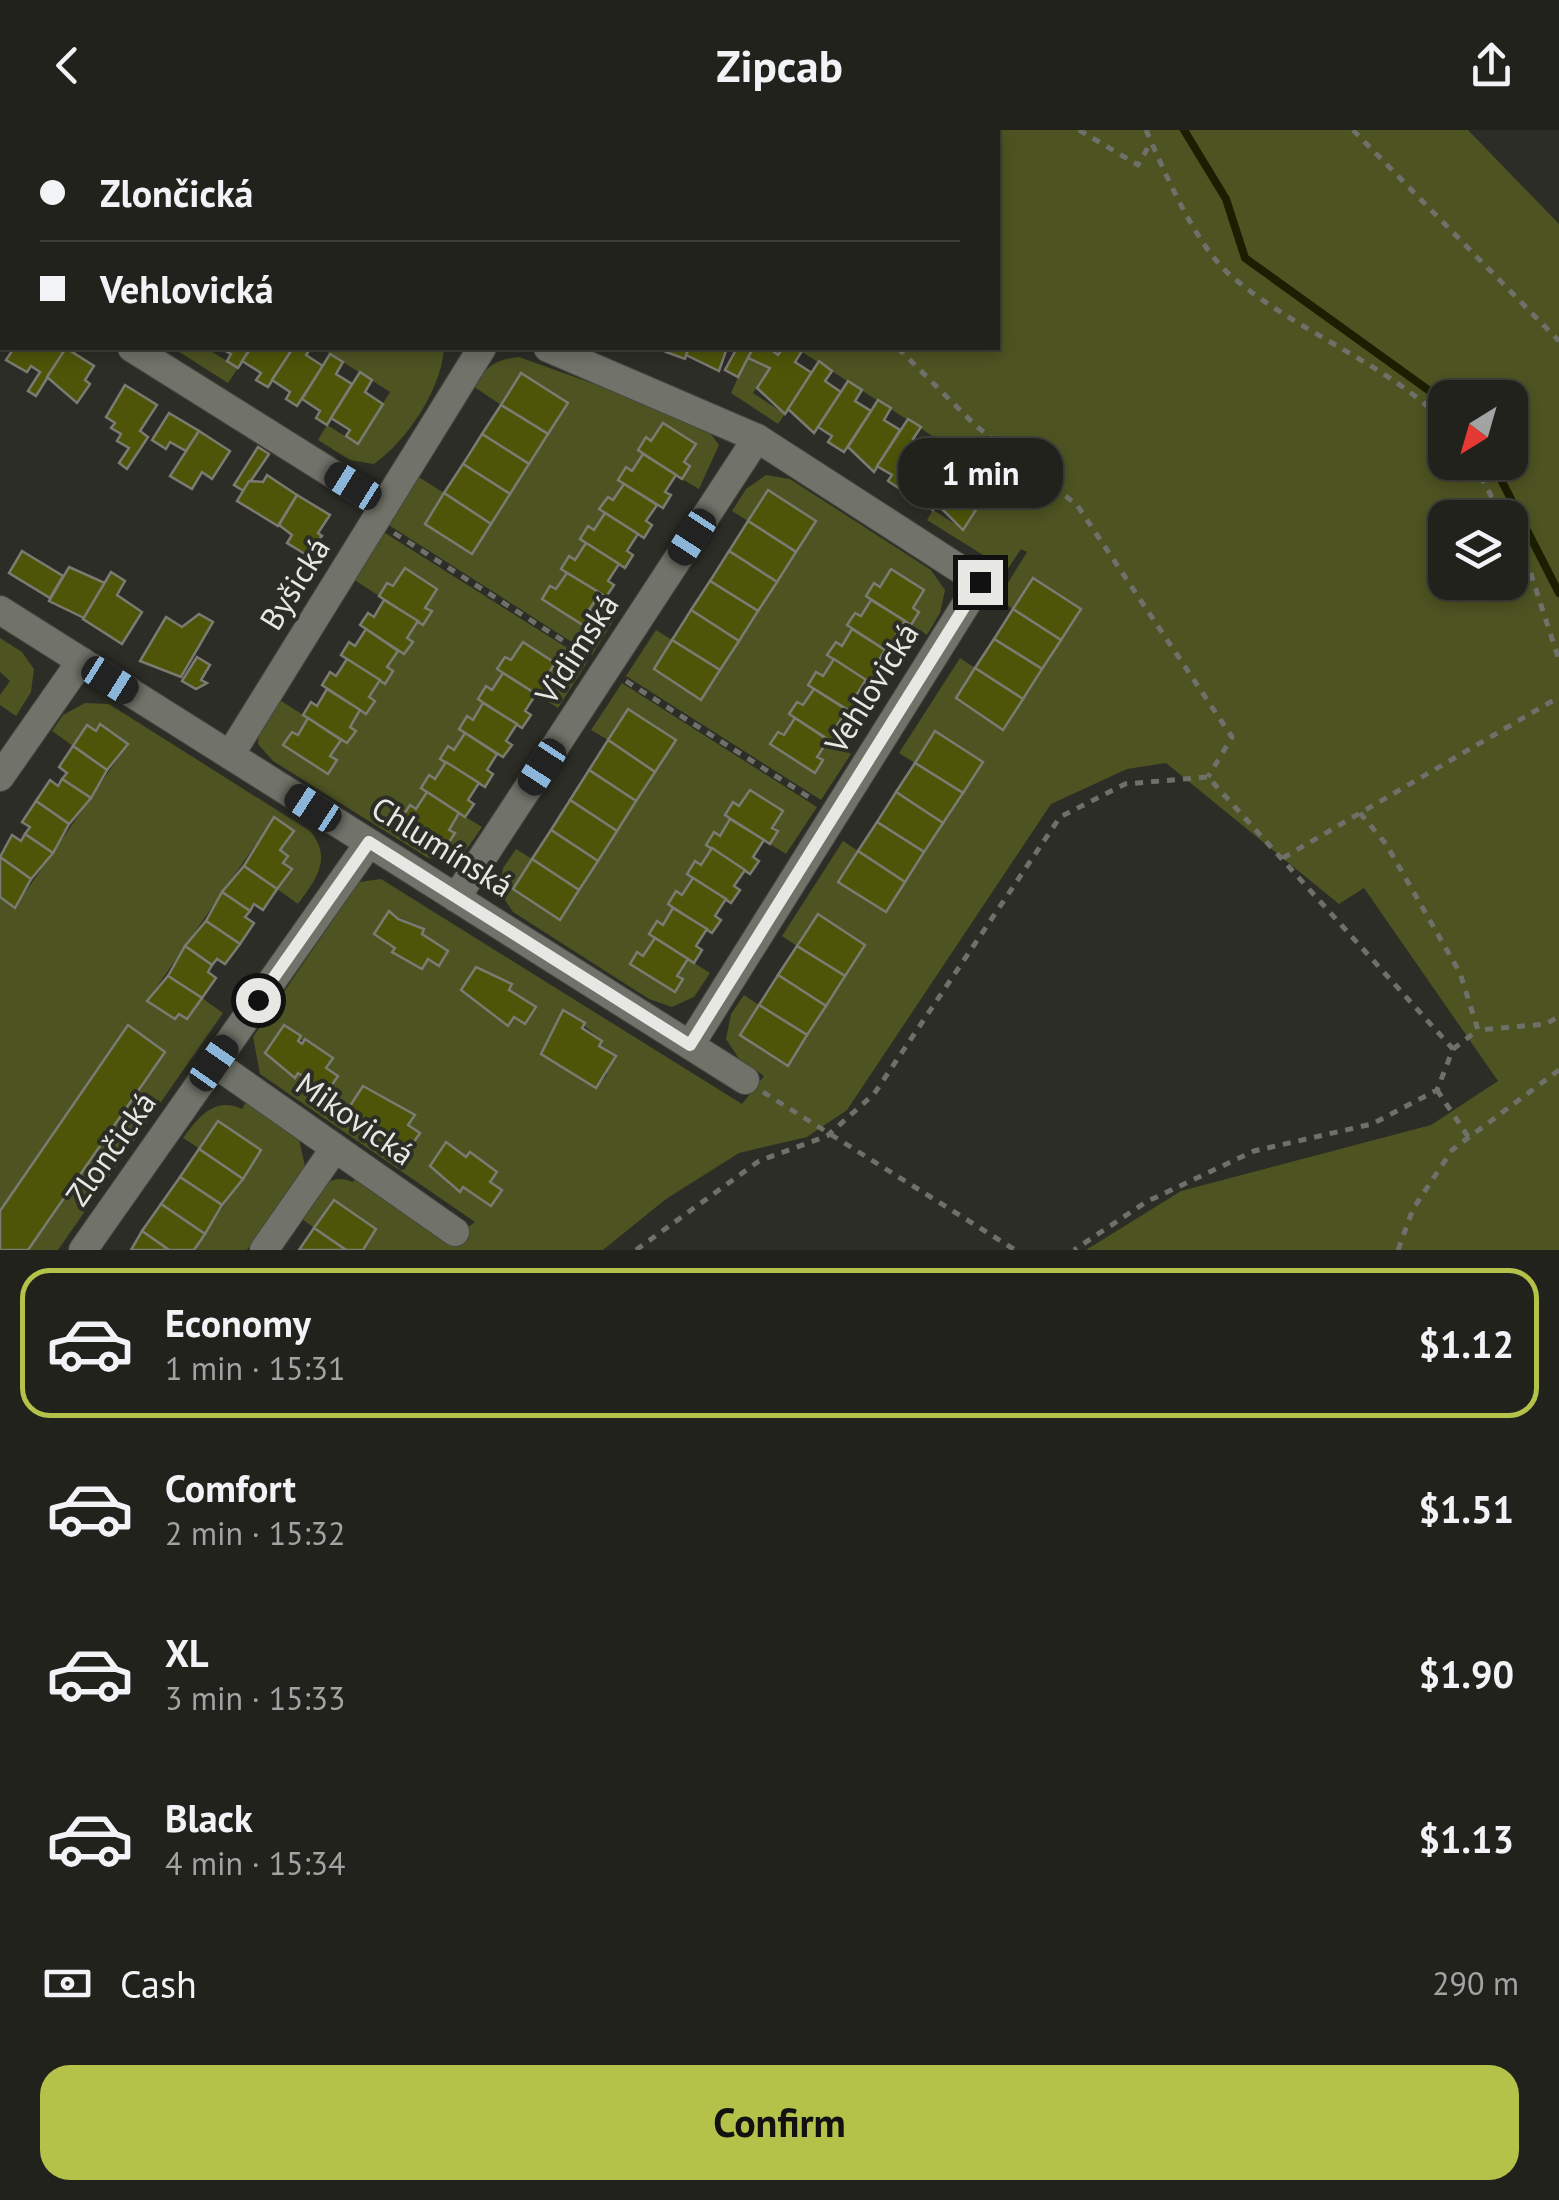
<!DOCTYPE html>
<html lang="en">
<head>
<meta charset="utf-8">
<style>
	body { margin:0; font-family:"PT Sans",sans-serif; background:#2d2f29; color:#f1f3f6; height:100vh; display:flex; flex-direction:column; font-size:38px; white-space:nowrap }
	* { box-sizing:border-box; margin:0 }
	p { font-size:32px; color:#a2a4a3 }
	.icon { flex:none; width:55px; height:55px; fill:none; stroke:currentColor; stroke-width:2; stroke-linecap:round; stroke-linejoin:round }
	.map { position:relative; height:1120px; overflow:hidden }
	.sheet { display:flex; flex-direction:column; background:#21221c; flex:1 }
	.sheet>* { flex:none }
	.banner { position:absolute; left:0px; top:0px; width:1000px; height:220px; box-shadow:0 5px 15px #0003,0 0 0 2px #3e3f3b; display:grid; align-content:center; height:220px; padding:0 40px; background:#21221c }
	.needle { width:65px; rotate:217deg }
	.controls { position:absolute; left:1428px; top:250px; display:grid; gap:20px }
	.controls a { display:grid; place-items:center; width:100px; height:100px; border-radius:20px; background:#21221c; box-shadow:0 5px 15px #0003,0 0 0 2px #3e3f3b; font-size:50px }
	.end { position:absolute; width:45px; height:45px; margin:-22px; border:12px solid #e7e8e3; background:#111; box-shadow:0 0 0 5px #111 }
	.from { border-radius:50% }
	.bubble { position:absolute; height:70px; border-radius:30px; background:#21221c; box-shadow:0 5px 15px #0003,0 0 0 2px #3e3f3b; font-size:32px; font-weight:700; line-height:70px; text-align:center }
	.car { position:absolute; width:30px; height:60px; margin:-30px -15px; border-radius:12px; box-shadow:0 0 8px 2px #0007; background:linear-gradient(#222 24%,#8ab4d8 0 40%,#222 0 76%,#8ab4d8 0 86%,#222 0) }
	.banner b { display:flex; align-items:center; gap:35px; height:95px; font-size:38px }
	.banner b+b { border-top:2px solid #3e3f3b }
	.banner i { width:25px; height:25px; background:#f1f3f6 }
	ul { padding:18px 0 0; list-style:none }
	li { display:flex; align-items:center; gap:30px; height:150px; margin:0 20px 15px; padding:0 20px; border:5px solid transparent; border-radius:30px }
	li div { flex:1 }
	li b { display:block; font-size:38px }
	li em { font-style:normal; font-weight:700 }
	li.active { border-color:#b4c24a }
	li>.icon { width:90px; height:90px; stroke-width:1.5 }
	.pay { display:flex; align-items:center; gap:25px; height:110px; padding:0 40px; font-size:38px }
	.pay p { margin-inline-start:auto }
	.button { display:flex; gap:20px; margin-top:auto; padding:20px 40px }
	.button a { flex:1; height:115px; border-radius:30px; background:#b4c24a; color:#111; font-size:40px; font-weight:700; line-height:115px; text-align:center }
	header { display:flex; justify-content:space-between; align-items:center; height:130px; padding:0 40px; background:#21221c; font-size:45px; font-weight:700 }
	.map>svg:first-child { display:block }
	.green { fill:#4d5321; fill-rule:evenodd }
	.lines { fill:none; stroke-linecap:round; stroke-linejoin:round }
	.stream { stroke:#1b1e00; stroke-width:8 }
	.building { fill:#4e5508; stroke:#7a7b72; stroke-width:2.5 }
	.minor-casing { stroke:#474842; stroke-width:30 }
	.path { stroke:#6f706a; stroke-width:5; stroke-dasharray:8 8; stroke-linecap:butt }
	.minor { stroke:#717269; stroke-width:28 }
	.route { stroke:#e7e8e3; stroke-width:12 }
	.labels { text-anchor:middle; stroke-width:8; stroke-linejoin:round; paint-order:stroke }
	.street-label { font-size:32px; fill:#e7e8e3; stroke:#2c2d26 }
</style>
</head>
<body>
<header><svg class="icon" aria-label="back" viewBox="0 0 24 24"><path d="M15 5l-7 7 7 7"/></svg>Zipcab<svg class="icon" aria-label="share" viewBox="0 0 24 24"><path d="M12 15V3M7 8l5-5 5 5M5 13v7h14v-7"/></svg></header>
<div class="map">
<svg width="1559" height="1120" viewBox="0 0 1559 1120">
	<rect width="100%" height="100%" fill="#2c2d26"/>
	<!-- green -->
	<g class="green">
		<path d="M203 0H1468L1559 94V1120H1086L1181 1061 1431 995 1498 951 1364 758 1339 774 1166 633 1127 639 1051 674 847 980 807 1007 739 1023 666 1069 603 1120H363L375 1099 334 1070 316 1099 299 1087C313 1067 325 1040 353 1052L356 1048 448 1112 475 1092 260 944 253 907 359 752 381 749 742 974 764 946 739 929 726 909 731 884 744 865 759 875 788 935 865 815 818 785 797 816 782 806 843 711 858 721 839 752 886 782 982 632 936 601 915 633 899 623 960 528 975 538 1080 479 1033 448 1013 479 998 469 1027 422 1021 419 1007 440 927 390 933 380 963 399 996 347 796 218H998V2ZM1445 268H1510V332H1445ZM1445 388H1510V452H1445ZM400 788 424 798 422 804 448 821 439 836 428 829 421 839 393 823 395 818 375 805ZM476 837 511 854 509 860 536 878 526 894 514 887 507 896 461 860ZM564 880 602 910 599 916 607 945 596 958 542 925ZM285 895 298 911 304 910 332 928 326 938 337 946 326 962 298 943 295 948 284 941ZM364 956 415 985 409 995 420 1004 408 1019 381 1000 377 1005 348 979ZM446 1013 466 1027 470 1023 497 1042 490 1052 502 1060 463 1057 459 1062 448 1054 450 1050 430 1036Z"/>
		<polygon points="173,218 206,218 238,238 228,253"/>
		<path d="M321 218H444C442 258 407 311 374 334L350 330 318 310 327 295 358 314 390 262Z"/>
		<polygon points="751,218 783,218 753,263 785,284 778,294 731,263"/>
		<path d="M519 227 703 293 719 315 699 359 682 349 690 336 684 332 695 313 663 293 651 311 645 308 638 320 643 324 632 341 626 337 624 354 613 370 607 367 600 379 605 383 575 430 569 427 567 443 556 459 550 456 542 468 586 497 595 485 589 480 600 463 622 477 592 525 387 394 417 346 444 363 425 394 473 423 568 273 521 243 501 275 473 256C486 237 495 229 519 227Z"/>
		<polygon points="766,345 790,349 931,440 945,460 940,483 927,505 911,495 918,482 913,478 924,460 892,439 880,457 874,453 866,465 872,470 861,486 854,483 847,495 852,499 842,516 836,512 828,524 834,529 823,546 816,543 814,559 803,575 797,572 789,584 795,588 784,605 778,602 770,613 815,643 823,631 817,627 828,610 851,624 821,670 626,546 656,500 672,510 654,539 701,569 816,391 769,360 748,391 732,381 746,359"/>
		<path d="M382 401 588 531 558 578 542 568 550 555 544 551 555 533 523 512 511 530 505 527 497 539 502 543 492 560 485 557 478 569 483 573 473 590 466 587 459 598 465 603 454 620 448 616 440 628 446 632 435 649 428 646 421 658 427 662 416 679 410 675 454 704 449 700 459 683 482 697C465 722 460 734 428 728L273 631 258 614 259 601 278 569 308 588 298 605 291 602 284 615 330 626 341 610 347 613 355 601 350 597 380 550 386 554 393 542 387 537 398 521 405 523 412 512 407 508 418 491 424 494 432 482 425 478 437 459 405 438 393 456 387 453 379 466 353 449Z"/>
		<polygon points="0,508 22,522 34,539 31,562 16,586 0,575 0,565 10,551 0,542"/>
		<polygon points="622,553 817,677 786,724 770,714 778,702 750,660 739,676 732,673 725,685 730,689 720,706 714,702 706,715 712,718 701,735 687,744 693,748 682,765 676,762 668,774 673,778 663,795 657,792 649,803 655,808 643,826 637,822 630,833 674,862 683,850 677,846 688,829 710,843 694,867 672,877 649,869 513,782 499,761 503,738 516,719 532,729 513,759 561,789 675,611 608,610 591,600"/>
		<path d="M85 573 109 574 310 701C333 729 316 749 298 774L277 759 291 739 283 733 288 726 280 720 274 688 147 871 175 889 179 884 188 889 202 868 223 883 58 1120H28L164 923 127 895 0 1081V767L15 777 128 614 101 595 96 601 87 595 73 616 52 601 63 585Z"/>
		<path d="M246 972 299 1009 305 1036 247 1120H194L261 1020 219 991 200 1019 183 1008C198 988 214 966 242 979Z"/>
	</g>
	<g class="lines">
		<!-- stream -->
		<g class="stream">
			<polyline points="1184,0 1226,69 1245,128 1445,272"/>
			<polyline points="1492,332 1559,463"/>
		</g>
	</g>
	<!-- building -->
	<g class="building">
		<polygon points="14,218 66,218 36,266 28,261 40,242 31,236 27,242 6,230"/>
		<polygon points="66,218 94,236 85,250 90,254 77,273 47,247"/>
		<polygon points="220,218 251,218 238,238 227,231 231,224"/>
		<polygon points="251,218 293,218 268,257 256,250 261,243 242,231"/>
		<polygon points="293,218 311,218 306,225 323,236 297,276 286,269 290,262 272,250"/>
		<polygon points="668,218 667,218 689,218 685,229 666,222"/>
		<polygon points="689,218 727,218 719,241 686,225"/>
		<polygon points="737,218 753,218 738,247 725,240"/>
		<polygon points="753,218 769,218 778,225 783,218 802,221 795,232 812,243 785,284 757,258 770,238 748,228"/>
		<polygon points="330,224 343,232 336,244 352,254 327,295 316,288 320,281 302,269"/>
		<polygon points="819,231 832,241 825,251 841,262 814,303 788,279"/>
		<polygon points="360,242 372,250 365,262 383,274 358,314 346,306 350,300 331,288"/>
		<polygon points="521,243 568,273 548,304 501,275"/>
		<polygon points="848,251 862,260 855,271 871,281 844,322 828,312 832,306 818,297"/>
		<polygon points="125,255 157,275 140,301 148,307 127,339 119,333 129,318 117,311 121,304 111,298 115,293 106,287"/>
		<polygon points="878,270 891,278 884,290 900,300 874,342 848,317"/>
		<polygon points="501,275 548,304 529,334 482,304"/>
		<polygon points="169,283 199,301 186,321 170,312 166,319 152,310"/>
		<polygon points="908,289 921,297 913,309 930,320 903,361 888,351 892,345 877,336"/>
		<polygon points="663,293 696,314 684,332 690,336 682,349 638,320 646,307 651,311"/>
		<polygon points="199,301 230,321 212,349 202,342 192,359 170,346"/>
		<polygon points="482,304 529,334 510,364 463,334"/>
		<polygon points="937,308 950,317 943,328 960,338 933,380 917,370 921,364 907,355"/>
		<polygon points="258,317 269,324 244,361 234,355"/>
		<polygon points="643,324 676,345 665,362 671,365 663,378 618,350 626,337 632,341"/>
		<polygon points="967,328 981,337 974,348 990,358 963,400 937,374"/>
		<polygon points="463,334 510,364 491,394 444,363"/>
		<polygon points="267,345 297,365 278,396 237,371 249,351 263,352"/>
		<polygon points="624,354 657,375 646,391 652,395 644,408 599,379 608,367 613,370"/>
		<polygon points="768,360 816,391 796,422 748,391"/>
		<polygon points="444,363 491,394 472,424 425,394"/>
		<polygon points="297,365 330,385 318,403 322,406 305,424 287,413 292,405 279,395"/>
		<polygon points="605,383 638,404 627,421 633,425 625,438 580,409 588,396 594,400"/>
		<polygon points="748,391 796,422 777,452 729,421"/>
		<polygon points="586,413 619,434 608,451 614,455 606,467 561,439 569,426 575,430"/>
		<polygon points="22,421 63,446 50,468 9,443"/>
		<polygon points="729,421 777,452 758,481 710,451"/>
		<polygon points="69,437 105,453 84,488 49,471"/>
		<polygon points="405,438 437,459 425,478 432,481 423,495 379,466 387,453 393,456"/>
		<polygon points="891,439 924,460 913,478 919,482 911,495 866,466 874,453 880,457"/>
		<polygon points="111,442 125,451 117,465 142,482 122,514 83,489"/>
		<polygon points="567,443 600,463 589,480 595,484 586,497 542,469 550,456 556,459"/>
		<polygon points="1033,448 1081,479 1061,510 1013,479"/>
		<polygon points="710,451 758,481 739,511 691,480"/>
		<polygon points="384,470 418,491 407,508 413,512 404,524 360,495 368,483 374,487"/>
		<polygon points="871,470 905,491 894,508 900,511 891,524 847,495 855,483 861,486"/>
		<polygon points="1013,479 1061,510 1042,539 994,509"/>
		<polygon points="691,480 739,511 720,540 672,510"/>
		<polygon points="199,484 213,492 181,547 140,531 166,487 182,497"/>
		<polygon points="366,499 398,521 387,537 393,541 385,554 341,525 349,512 355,516"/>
		<polygon points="852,499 885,520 875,537 880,541 872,554 827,525 836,512 842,516"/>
		<polygon points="994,509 1042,539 1023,569 975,538"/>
		<polygon points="672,510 720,540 701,570 654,539"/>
		<polygon points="523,512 555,533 544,551 550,555 542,568 497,539 505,527 511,530"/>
		<polygon points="197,527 210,535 201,550 207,553 196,559 182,551"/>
		<polygon points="347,529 380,550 369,567 375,571 366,584 322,555 330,542 336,546"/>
		<polygon points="834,529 866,550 855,567 862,571 853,583 808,555 816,542 823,546"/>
		<polygon points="975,538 1023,569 1003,600 956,568"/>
		<polygon points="503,543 536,564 525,581 531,585 522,598 478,569 486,556 492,560"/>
		<polygon points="327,559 360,580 350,597 356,601 347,613 303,585 311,572 317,576"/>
		<polygon points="814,559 847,580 836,597 842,601 834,613 789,584 797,572 803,575"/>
		<polygon points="483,573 517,594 506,611 512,615 503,627 459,599 467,586 473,590"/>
		<polygon points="628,579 676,610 655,642 608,610"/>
		<polygon points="308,588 341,610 330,626 337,630 328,644 283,615 292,602 298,605"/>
		<polygon points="795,588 828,610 817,627 823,630 815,643 770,614 778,602 784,605"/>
		<polygon points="100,594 128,614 107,640 73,616 87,595 96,601"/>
		<polygon points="935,601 983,632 963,663 915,633"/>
		<polygon points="465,603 497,624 487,640 493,644 485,657 440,629 448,616 454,620"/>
		<polygon points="608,610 655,642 636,671 589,640"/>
		<polygon points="73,616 107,640 91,668 62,649 67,643 59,637"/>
		<polygon points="446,632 479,653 468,670 474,674 465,687 421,658 429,645 435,649"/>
		<polygon points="915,633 963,663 943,693 896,662"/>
		<polygon points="589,640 636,671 617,701 570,670"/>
		<polygon points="62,649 91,668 69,694 36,671 50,650 58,656"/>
		<polygon points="750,660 783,681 772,698 778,701 770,714 725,685 733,672 739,676"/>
		<polygon points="427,662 459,683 449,700 455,703 446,717 401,689 410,675 416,679"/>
		<polygon points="896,662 943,693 924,722 877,692"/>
		<polygon points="570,670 617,701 598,731 551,700"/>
		<polygon points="36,671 69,694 53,723 25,704 30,697 22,692"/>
		<polygon points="274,687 294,701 280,720 288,726 283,733 292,739 277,759 244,736"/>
		<polygon points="730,689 764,710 753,727 759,731 750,744 706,715 714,702 720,706"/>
		<polygon points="877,692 924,722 905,752 858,721"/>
		<polygon points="551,700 598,731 579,760 532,729"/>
		<polygon points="25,704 53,723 31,749 0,727 12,705 21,711"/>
		<polygon points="712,718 745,740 734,756 740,760 731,773 687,744 695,731 701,735"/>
		<polygon points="858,721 905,752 886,782 838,752"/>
		<polygon points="0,727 31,749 15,778 0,767"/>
		<polygon points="532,729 579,760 560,790 513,759"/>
		<polygon points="244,736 277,759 263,780 254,774 250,781 222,762"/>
		<polygon points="693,748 726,769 715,786 721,790 712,803 668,774 676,761 682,765"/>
		<polygon points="222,762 250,781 245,787 254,793 240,814 206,791"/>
		<polygon points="673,778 707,799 696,816 702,820 694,833 649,804 657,791 663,795"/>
		<polygon points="389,781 398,789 424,799 422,804 448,821 439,836 428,829 422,839 392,822 395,818 374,804"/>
		<polygon points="818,784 865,815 845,846 797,816"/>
		<polygon points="206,791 240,814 225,834 217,829 212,835 185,816"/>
		<polygon points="655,808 688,829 677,846 683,849 675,862 630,834 637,822 643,826"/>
		<polygon points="185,816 212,835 208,842 216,848 202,868 168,846"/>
		<polygon points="797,816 845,846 826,876 778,845"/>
		<polygon points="476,837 512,854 509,860 536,877 525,894 514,887 508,896 461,860"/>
		<polygon points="778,845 826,876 807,905 759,875"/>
		<polygon points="168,846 202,868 187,889 179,884 175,889 147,871"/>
		<polygon points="759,875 807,905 788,936 740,905"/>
		<polygon points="563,880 585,893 582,898 602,911 599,916 616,926 596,958 541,924"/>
		<polygon points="128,895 165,922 28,1120 0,1120 0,1081"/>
		<polygon points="284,895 301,906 298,911 302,914 305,909 333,928 326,938 338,946 327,962 298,943 295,948 265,923"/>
		<polygon points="363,956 415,985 408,995 420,1003 409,1019 381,1000 378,1005 348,979"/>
		<polygon points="218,991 261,1020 243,1049 199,1019"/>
		<polygon points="446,1012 466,1027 470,1022 497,1042 490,1052 502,1060 491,1076 463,1057 460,1062 430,1036"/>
		<polygon points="199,1019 243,1049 222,1075 180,1047"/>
		<polygon points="180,1047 222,1075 205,1104 161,1074"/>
		<polygon points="334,1070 376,1099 363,1120 346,1120 314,1098"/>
		<polygon points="161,1074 205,1104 194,1120 169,1120 142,1101"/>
		<polygon points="314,1098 346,1120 299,1120"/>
		<polygon points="142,1101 169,1120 131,1120"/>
	</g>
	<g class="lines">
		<!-- minor casing -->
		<g class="minor-casing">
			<g id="minor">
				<polyline points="0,135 2,137"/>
				<polyline points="0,184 2,179"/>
				<polyline points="132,218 384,376"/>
				<polyline points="548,218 757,308 980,452 690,915"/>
				<polyline points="0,480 745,950"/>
				<polyline points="230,625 482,218"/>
				<polyline points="0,647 81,531"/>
				<polyline points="456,768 757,308"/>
				<polyline points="214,933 455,1102"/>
				<polyline points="83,1120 369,713"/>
				<polyline points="264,1120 335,1018"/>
			</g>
		</g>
		<!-- path -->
		<g class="path">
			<polyline points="410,0 415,2"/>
			<polyline points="1079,0 1138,35 1151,12"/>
			<path d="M1146 0C1165 43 1195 114 1230 145 1296 202 1383 231 1445 292"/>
			<polyline points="1353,0 1559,211"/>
			<polyline points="453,2 454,0"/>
			<polyline points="860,2 860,0"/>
			<polyline points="867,2 870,0"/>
			<polyline points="898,218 975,295 1077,375 1232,607 1208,647"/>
			<polyline points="1473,332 1503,388"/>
			<polyline points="1510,400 1525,426 1559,530"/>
			<polyline points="394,403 587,526"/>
			<polyline points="626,551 815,671"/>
			<polyline points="1360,683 1386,714 1460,843 1478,900 1546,894 1559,886"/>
			<polyline points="1283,728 1559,567"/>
			<polyline points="1453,919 1478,900"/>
			<polyline points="1437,960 1469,1008"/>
			<polyline points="763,962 1015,1120"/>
			<polyline points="636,1120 759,1031 827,1006 874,964 1060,687 1125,654 1208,647 1453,919 1437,960 1372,994 1254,1021 1146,1072 1074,1120"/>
			<polyline points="1398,1120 1413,1079 1452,1020 1559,940"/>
		</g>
		<!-- minor -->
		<use href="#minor" class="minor"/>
	</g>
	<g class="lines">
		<!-- route -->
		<polyline class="route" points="258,870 369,712 690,915 980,452"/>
	</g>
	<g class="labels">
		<!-- street labels -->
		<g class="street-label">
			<text transform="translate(295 454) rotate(-58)" y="11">Byšická</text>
			<text transform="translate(577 519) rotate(-57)" y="11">Vidimská</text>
			<text transform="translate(872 558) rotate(-58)" y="11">Vehlovická</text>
			<text transform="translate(442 717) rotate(32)" y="11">Chlumínská</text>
			<text transform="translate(355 989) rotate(35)" y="11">Mikovická</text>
			<text transform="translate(111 1019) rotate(-55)" y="11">Zlončická</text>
		</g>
	</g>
</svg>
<div class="controls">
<a><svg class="needle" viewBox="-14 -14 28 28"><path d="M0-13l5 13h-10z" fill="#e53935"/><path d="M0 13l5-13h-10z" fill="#a2a4a3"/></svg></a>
<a><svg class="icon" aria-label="layers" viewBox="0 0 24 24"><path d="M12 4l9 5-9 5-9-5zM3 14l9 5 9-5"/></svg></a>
</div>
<i class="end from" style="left:258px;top:870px"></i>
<i class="end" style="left:980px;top:452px"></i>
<div class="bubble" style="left:898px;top:308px;width:165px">1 min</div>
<i class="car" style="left:353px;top:356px;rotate:302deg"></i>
<i class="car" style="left:692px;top:407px;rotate:213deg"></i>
<i class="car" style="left:110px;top:550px;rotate:122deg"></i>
<i class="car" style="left:542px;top:637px;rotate:213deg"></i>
<i class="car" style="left:313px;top:678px;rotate:303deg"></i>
<i class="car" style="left:214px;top:933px;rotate:35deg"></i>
<div class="banner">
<b><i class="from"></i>Zlončická</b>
<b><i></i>Vehlovická</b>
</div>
</div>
<section class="sheet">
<ul>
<li class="active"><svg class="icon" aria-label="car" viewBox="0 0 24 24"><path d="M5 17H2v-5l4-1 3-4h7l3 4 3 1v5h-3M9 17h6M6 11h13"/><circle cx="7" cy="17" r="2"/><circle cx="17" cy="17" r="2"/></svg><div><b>Economy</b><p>1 min · 15:31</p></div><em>$1.12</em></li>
<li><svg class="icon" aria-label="car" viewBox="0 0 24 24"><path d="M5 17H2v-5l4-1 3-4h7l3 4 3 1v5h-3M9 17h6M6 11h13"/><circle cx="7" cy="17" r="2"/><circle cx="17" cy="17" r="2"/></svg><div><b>Comfort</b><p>2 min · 15:32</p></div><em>$1.51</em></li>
<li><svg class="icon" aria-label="car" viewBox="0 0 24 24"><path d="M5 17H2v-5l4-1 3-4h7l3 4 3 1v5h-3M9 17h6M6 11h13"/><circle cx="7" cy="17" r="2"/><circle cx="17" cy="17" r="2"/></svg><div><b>XL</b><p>3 min · 15:33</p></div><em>$1.90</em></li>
<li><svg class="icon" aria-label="car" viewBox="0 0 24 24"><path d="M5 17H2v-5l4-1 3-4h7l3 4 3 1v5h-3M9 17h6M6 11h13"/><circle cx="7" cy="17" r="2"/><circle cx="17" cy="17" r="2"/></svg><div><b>Black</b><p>4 min · 15:34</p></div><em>$1.13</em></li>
</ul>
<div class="pay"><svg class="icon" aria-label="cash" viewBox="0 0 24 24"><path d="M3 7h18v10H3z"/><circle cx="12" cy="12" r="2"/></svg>Cash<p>290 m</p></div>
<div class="button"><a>Confirm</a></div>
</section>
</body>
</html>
